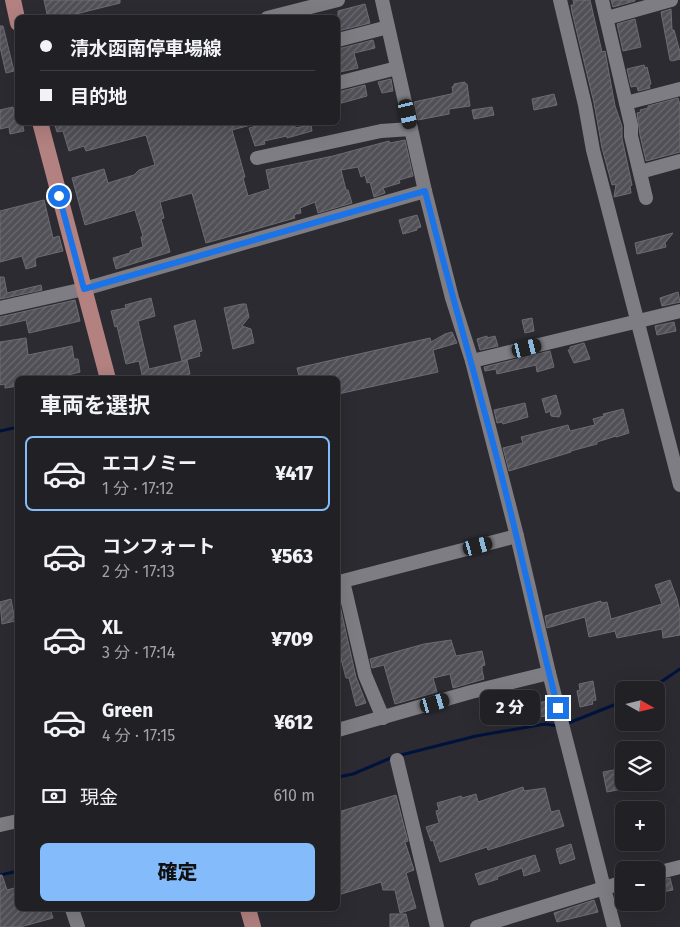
<!DOCTYPE html>
<html lang="ja">
<head>
<meta charset="utf-8">
<style>
	body { margin:0; font-family:"Fira Sans","Noto Sans JP",sans-serif; background:#2d2d32; color:#f1f3f6; height:100vh; display:flex; flex-direction:column; font-size:19px; white-space:nowrap }
	* { box-sizing:border-box; margin:0 }
	p { font-size:16px; color:#a2a3a7 }
	.icon { flex:none; width:28px; height:28px; fill:none; stroke:currentColor; stroke-width:2; stroke-linecap:round; stroke-linejoin:round }
	.map { position:relative; flex:1; overflow:hidden }
	.side { position:absolute; left:15px; top:376px; width:325px; height:535px; display:flex; flex-direction:column; background:#212025; border-radius:8px; box-shadow:0 5px 20px #0002,0 0 0 1px #3e3e42 }
	.side>* { flex:none }
	.banner { position:absolute; left:15px; top:15px; width:325px; height:110px; border-radius:8px; box-shadow:0 5px 20px #0002,0 0 0 1px #3e3e42; display:grid; align-content:center; height:110px; padding:0 25px; background:#212025 }
	.needle { width:32px; rotate:98deg }
	.buttons { position:absolute; left:615px; top:681px; display:grid; gap:10px }
	.buttons a { display:grid; place-items:center; width:50px; height:50px; border-radius:8px; background:#212025; box-shadow:0 5px 20px #0002,0 0 0 1px #3e3e42; font-size:25px }
	.end { position:absolute; width:22px; height:22px; margin:-11px; border:6px solid #1a73e8; background:#fff; box-shadow:0 0 0 2px #fff }
	.from { border-radius:50% }
	.bubble { position:absolute; height:35px; border-radius:8px; background:#212025; box-shadow:0 5px 20px #0002,0 0 0 1px #3e3e42; font-size:16px; font-weight:800; line-height:35px; text-align:center }
	.car { position:absolute; width:15px; height:30px; margin:-15px -8px; border-radius:6px; box-shadow:0 0 4px 1px #0007; background:linear-gradient(#222 24%,#8ab4d8 0 40%,#222 0 76%,#8ab4d8 0 86%,#222 0) }
	.banner b { display:flex; align-items:center; gap:18px; height:48px; font-size:19px }
	.banner b+b { border-top:1px solid #3e3e42 }
	.banner i { width:12px; height:12px; background:#f1f3f6 }
	ul { padding:0; list-style:none }
	li { display:flex; align-items:center; gap:15px; height:75px; margin:0 10px 8px; padding:0 15px; border:2px solid transparent; border-radius:8px }
	li div { flex:1 }
	li b { display:block; font-size:19px }
	li em { font-style:normal; font-weight:800 }
	li.current { border-color:#84bcfb }
	li>.icon { width:45px; height:45px; stroke-width:1.5 }
	h2 { padding:0 25px; font-size:22px; line-height:60px }
	.pay { display:flex; align-items:center; gap:12px; height:55px; padding:0 25px; font-size:19px }
	.pay p { margin-inline-start:auto }
	.action { display:flex; gap:10px; margin-top:auto; padding:10px 25px }
	.action a { flex:1; height:58px; border-radius:8px; background:#84bcfb; color:#111; font-size:20px; font-weight:800; line-height:58px; text-align:center }
	.map>svg:first-child { display:block }
	.lines { fill:none; stroke-linecap:round; stroke-linejoin:round }
	.stream { stroke:#00133d; stroke-width:3 }
	.building { fill:url(#building-hatch); stroke:#6d6c72 }
	.minor { stroke:#7e7d83; stroke-width:14 }
	.major { stroke:#b28180; stroke-width:16 }
	.route { stroke:#1a73e8; stroke-width:6 }
</style>
</head>
<body>
<div class="map">
<svg width="680" height="927" viewBox="0 0 680 927">
	<defs>
		<pattern id="building-hatch" width="6" height="6" patternUnits="userSpaceOnUse" patternTransform="scale(1.25)"><rect width="6" height="6" fill="#515057"/><path d="M-1 1l2-2M0 6l6-6M5 7l2-2" fill="none" stroke="#6a6a70"/></pattern>
	</defs>
	<rect width="100%" height="100%" fill="#2c2b31"/>
	<g class="lines">
		<!-- stream -->
		<g class="stream">
			<polyline points="0,431 18,427"/>
			<polyline points="649,690 680,669"/>
			<polyline points="566,724 624,701"/>
			<polyline points="338,777 353,774 393,757 476,736 545,724 558,726"/>
			<polyline points="0,875 18,871"/>
		</g>
	</g>
	<!-- building -->
	<g class="building">
		<polygon points="44,0 120,0 120,3 68,16 67,14 50,18 50,14 47,14"/>
		<polygon points="573,0 590,0 602,52 605,51 615,106 622,126 622,138 632,185 630,186 631,193 614,197 616,184 612,185 602,148 594,103 572,12 571,5 574,5"/>
		<polygon points="611,0 635,0 635,1 613,7"/>
		<polygon points="365,4 370,23 338,31 338,11"/>
		<polygon points="671,9 672,30 674,30 680,52 680,59 672,61 670,60 661,12"/>
		<polygon points="635,19 641,47 623,51 617,24"/>
		<polygon points="0,26 3,26 14,71 6,73 0,47"/>
		<polygon points="373,40 375,48 354,53 358,68 340,72 338,60 338,49"/>
		<polygon points="644,65 645,68 647,67 651,84 649,85 650,88 638,91 637,86 631,87 627,69"/>
		<polygon points="391,79 393,91 382,93 378,82"/>
		<polygon points="465,82 465,84 467,84 470,106 449,109 449,114 418,120 414,102 451,94 453,92 452,87 454,86 454,84"/>
		<polygon points="365,85 367,96 338,104 338,92"/>
		<polygon points="554,94 557,105 534,110 532,99"/>
		<polygon points="678,98 680,105 680,152 646,161 640,135 637,113 641,112 640,110 648,108 648,106"/>
		<polygon points="13,107 14,113 18,112 18,122 22,122 24,131 10,134 9,127 0,129 0,110"/>
		<polygon points="492,107 494,115 474,119 472,110"/>
		<polygon points="54,122 250,122 251,125 232,130 245,177 243,178 248,196 270,189 266,170 333,156 389,141 390,143 405,140 413,176 399,180 400,183 383,188 385,193 374,197 370,182 367,183 365,175 361,177 358,167 341,170 346,190 348,190 352,203 318,213 315,202 300,208 301,213 296,214 294,216 295,218 206,243 192,193 160,202 164,218 161,219 170,252 116,269 113,258 130,253 130,251 143,247 141,237 143,236 135,210 85,225 72,178 104,169 108,183 134,175 139,170 155,165 146,135 86,151 84,146 69,151 63,131 57,132"/>
		<polygon points="273,122 294,122 295,128 311,125 312,131 287,138 287,136 264,141 265,144 255,146 249,128"/>
		<polygon points="44,200 53,238 59,236 63,251 38,257 35,259 36,266 26,269 22,256 0,262 0,211"/>
		<polygon points="417,215 421,227 417,228 417,230 403,234 399,220"/>
		<polygon points="673,233 665,243 666,247 637,254 635,243"/>
		<polygon points="0,277 4,277 7,293 41,285 42,290 0,299"/>
		<polygon points="678,292 680,302 662,306 660,298"/>
		<polygon points="151,298 155,316 138,321 149,369 187,360 190,374 182,376 182,377 176,379 143,379 139,361 126,364 117,326 115,327 111,311 126,308 125,305"/>
		<polygon points="75,300 80,321 29,333 26,320 0,326 0,317"/>
		<polygon points="242,304 246,304 249,317 242,326 251,329 254,343 233,349 224,308"/>
		<polygon points="532,318 534,331 525,333 522,320"/>
		<polygon points="195,320 202,351 199,352 200,356 182,361 174,326"/>
		<polygon points="674,322 676,331 657,335 655,326"/>
		<polygon points="452,332 457,343 433,350 438,372 338,394 338,379 300,379 297,368 430,338 431,342 445,334"/>
		<polygon points="487,336 487,338 495,336 498,346 480,350 477,339"/>
		<polygon points="26,338 28,355 72,346 74,359 78,359 80,372 68,375 69,379 18,379 18,386 5,388 5,384 0,385 0,342"/>
		<polygon points="584,343 590,359 574,363 568,350 570,350 570,347"/>
		<polygon points="550,351 554,367 537,372 536,365 497,374 496,369 485,371 484,367"/>
		<polygon points="556,395 561,413 559,417 551,416 550,411 546,413 542,399"/>
		<polygon points="525,403 528,417 503,424 502,422 497,423 494,410"/>
		<polygon points="623,409 629,433 616,437 616,436 597,442 597,444 571,451 571,452 509,471 503,448 523,443 521,437 568,425 570,431 595,425 593,419 604,416 603,414"/>
		<polygon points="670,580 677,599 680,612 680,635 663,638 662,629 617,638 615,631 589,637 585,617 547,628 545,616 601,601 601,603 607,602 611,619 662,604 655,585"/>
		<polygon points="11,599 15,621 2,624 0,602"/>
		<polygon points="338,601 339,601 356,677 366,703 356,706 349,678 346,678 338,647"/>
		<polygon points="451,640 456,656 482,651 485,665 482,666 482,670 484,679 453,688 450,674 433,678 437,692 395,704 384,665 372,668 370,659 424,644"/>
		<polygon points="593,681 596,700 592,701 593,704 580,707 577,691 580,690 579,684"/>
		<polygon points="547,701 550,713 547,713 547,716 539,717 539,720 524,723 534,707 533,704"/>
		<polygon points="624,768 624,786 622,786 622,789 607,792 603,772"/>
		<polygon points="523,787 524,791 545,788 551,812 559,810 564,826 488,850 487,847 440,862 433,840 431,841 426,827 439,823 436,811 439,810 437,803 461,796 462,798 476,794 478,802"/>
		<polygon points="396,795 408,841 405,842 414,870 406,873 416,908 400,913 395,890 383,890 381,882 338,895 338,812"/>
		<polygon points="571,844 575,859 560,864 556,849"/>
		<polygon points="535,855 540,871 524,876 522,868 497,877 498,879 479,885 475,874"/>
		<polygon points="0,875 2,875 7,890 18,887 18,909 50,909 53,918 20,927 0,927"/>
		<polygon points="670,878 673,890 656,893 656,882"/>
		<polygon points="594,900 598,912 557,922 554,913"/>
		<polygon points="390,914 406,914 409,927 390,927"/>
	</g>
	<g class="lines">
		<!-- minor -->
		<g class="minor">
			<polyline points="382,0 425,191 452,298 472,361 517,536 549,673 614,927"/>
			<polyline points="560,0 585,105 593,150 680,485"/>
			<polyline points="602,0 631,125 631,136 646,198"/>
			<polyline points="267,18 338,0"/>
			<polyline points="607,18 671,0"/>
			<polyline points="338,40 388,27"/>
			<polyline points="338,83 397,68"/>
			<polyline points="626,103 680,89"/>
			<polyline points="257,158 381,131 411,129"/>
			<polyline points="640,172 680,161"/>
			<polyline points="0,308 84,289 425,191"/>
			<polyline points="472,361 680,311"/>
			<polyline points="383,718 365,675 343,581 517,536"/>
			<polyline points="338,730 471,692 549,673"/>
			<polyline points="397,760 437,927"/>
			<polyline points="0,825 18,821"/>
			<polyline points="656,873 680,867"/>
			<polyline points="72,909 78,927"/>
			<polyline points="477,927 624,882"/>
		</g>
		<!-- major -->
		<g class="major">
			<polyline points="13,0 18,23"/>
			<polyline points="40,122 108,379"/>
			<polyline points="248,909 253,927"/>
		</g>
	</g>
	<g class="lines">
		<!-- route -->
		<path class="route" d="M59 196 84 289 425 191C448 283 475 374 499 466 520 546 537 628 558 708"/>
	</g>
</svg>
<div class="buttons">
<a><svg class="needle" viewBox="-14 -14 28 28"><path d="M0-13l5 13h-10z" fill="#e53935"/><path d="M0 13l5-13h-10z" fill="#a2a3a7"/></svg></a>
<a><svg class="icon" aria-label="layers" viewBox="0 0 24 24"><path d="M12 4l9 5-9 5-9-5zM3 14l9 5 9-5"/></svg></a>
<a>+</a>
<a>−</a>
</div>
<i class="end from" style="left:59px;top:196px"></i>
<i class="end" style="left:558px;top:708px"></i>
<div class="bubble" style="left:480px;top:690px;width:60px">2 分</div>
<i class="car" style="left:408px;top:114px;rotate:167deg"></i>
<i class="car" style="left:527px;top:348px;rotate:76deg"></i>
<i class="car" style="left:478px;top:546px;rotate:75deg"></i>
<i class="car" style="left:435px;top:703px;rotate:74deg"></i>
<div class="banner">
<b><i class="from"></i>清水函南停車場線</b>
<b><i></i>目的地</b>
</div>
<section class="side">
<h2>車両を選択</h2>
<ul>
<li class="current"><svg class="icon" aria-label="car" viewBox="0 0 24 24"><path d="M5 17H2v-5l4-1 3-4h7l3 4 3 1v5h-3M9 17h6M6 11h13"/><circle cx="7" cy="17" r="2"/><circle cx="17" cy="17" r="2"/></svg><div><b>エコノミー</b><p>1 分 · 17:12</p></div><em>¥417</em></li>
<li><svg class="icon" aria-label="car" viewBox="0 0 24 24"><path d="M5 17H2v-5l4-1 3-4h7l3 4 3 1v5h-3M9 17h6M6 11h13"/><circle cx="7" cy="17" r="2"/><circle cx="17" cy="17" r="2"/></svg><div><b>コンフォート</b><p>2 分 · 17:13</p></div><em>¥563</em></li>
<li><svg class="icon" aria-label="car" viewBox="0 0 24 24"><path d="M5 17H2v-5l4-1 3-4h7l3 4 3 1v5h-3M9 17h6M6 11h13"/><circle cx="7" cy="17" r="2"/><circle cx="17" cy="17" r="2"/></svg><div><b>XL</b><p>3 分 · 17:14</p></div><em>¥709</em></li>
<li><svg class="icon" aria-label="car" viewBox="0 0 24 24"><path d="M5 17H2v-5l4-1 3-4h7l3 4 3 1v5h-3M9 17h6M6 11h13"/><circle cx="7" cy="17" r="2"/><circle cx="17" cy="17" r="2"/></svg><div><b>Green</b><p>4 分 · 17:15</p></div><em>¥612</em></li>
</ul>
<div class="pay"><svg class="icon" aria-label="cash" viewBox="0 0 24 24"><path d="M3 7h18v10H3z"/><circle cx="12" cy="12" r="2"/></svg>現金<p>610 m</p></div>
<div class="action"><a>確定</a></div>
</section>
</div>
</body>
</html>
